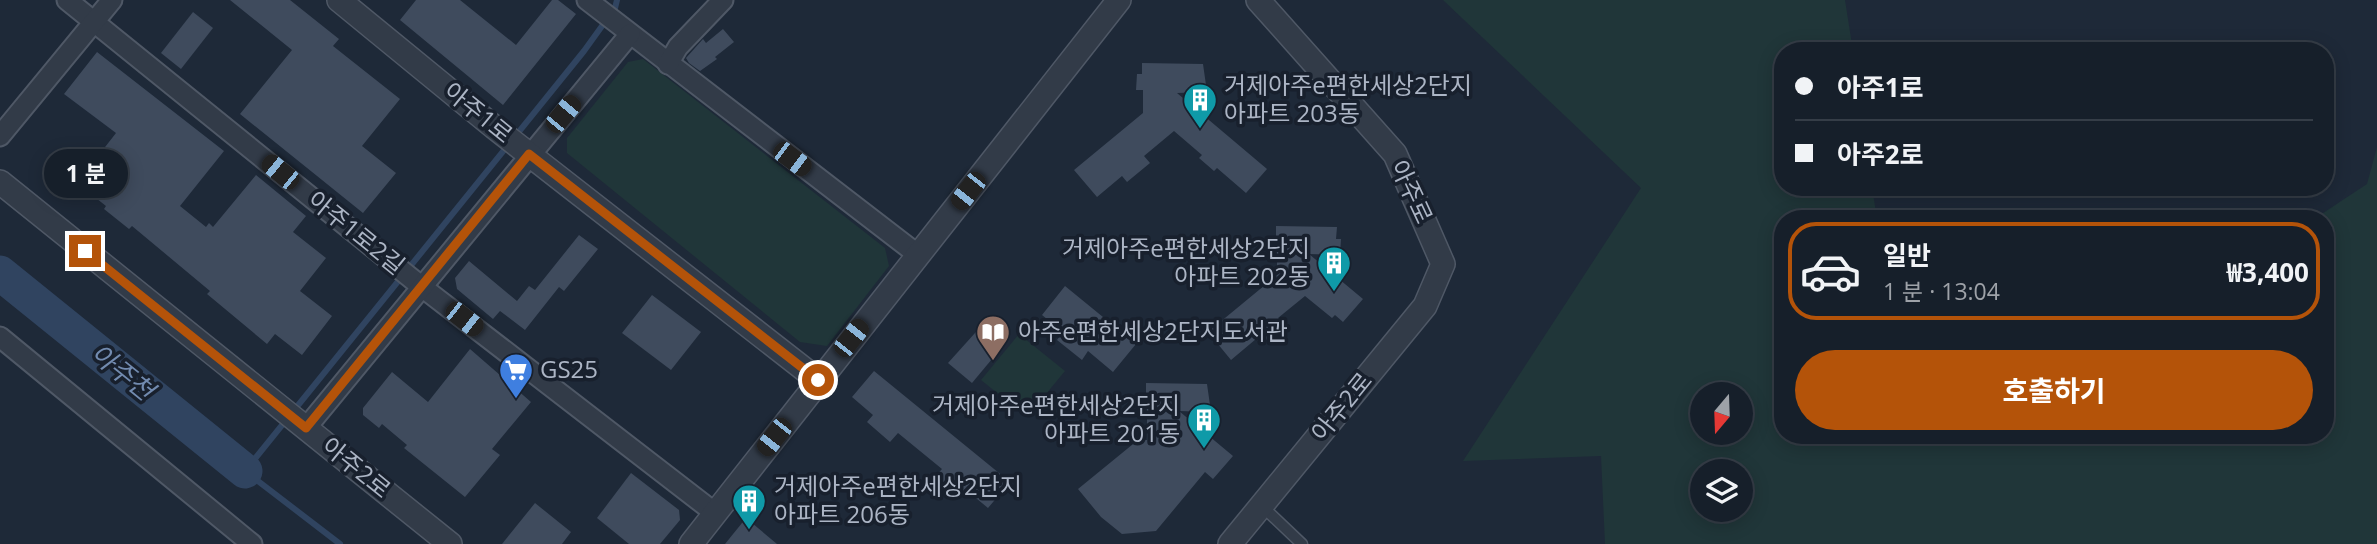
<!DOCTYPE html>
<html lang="ko">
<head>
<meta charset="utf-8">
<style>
	body { margin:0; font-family:"Open Sans","Noto Sans KR",sans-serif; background:#232c36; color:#f1f3f6; height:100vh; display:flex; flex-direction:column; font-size:26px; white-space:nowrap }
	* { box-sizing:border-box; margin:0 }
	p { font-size:23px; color:#9ea2a8 }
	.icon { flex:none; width:38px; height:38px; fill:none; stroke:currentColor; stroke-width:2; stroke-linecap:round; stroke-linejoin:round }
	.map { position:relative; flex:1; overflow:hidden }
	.sheet { position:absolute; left:1774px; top:210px; width:560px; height:234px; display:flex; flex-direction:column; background:#161f2a; border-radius:28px; box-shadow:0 4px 18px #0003,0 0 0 2px #353d47 }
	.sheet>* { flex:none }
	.hud { position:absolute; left:1774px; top:42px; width:560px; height:154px; border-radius:28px; box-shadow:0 4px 18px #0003,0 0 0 2px #353d47; display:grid; align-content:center; height:154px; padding:0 21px; background:#161f2a }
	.needle { width:46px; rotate:199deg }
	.controls { position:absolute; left:1690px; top:382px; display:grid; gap:14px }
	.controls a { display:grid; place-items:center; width:63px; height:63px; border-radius:50%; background:#161f2a; box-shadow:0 4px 18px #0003,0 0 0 2px #353d47; font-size:35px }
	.end { position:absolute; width:32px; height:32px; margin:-16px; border:9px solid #b45309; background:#fff; box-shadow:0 0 0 4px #fff }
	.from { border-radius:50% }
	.bubble { position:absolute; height:49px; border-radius:24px; background:#161f2a; box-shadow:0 4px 18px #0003,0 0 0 2px #353d47; font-size:23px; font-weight:700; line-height:49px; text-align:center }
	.car { position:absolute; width:21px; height:42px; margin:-21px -10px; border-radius:9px; box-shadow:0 0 5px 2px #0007; background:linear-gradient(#222 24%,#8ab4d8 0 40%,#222 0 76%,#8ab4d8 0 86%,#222 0) }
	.hud b { display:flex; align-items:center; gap:24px; height:66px; font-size:26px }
	.hud b+b { border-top:2px solid #353d47 }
	.hud i { width:18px; height:18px; background:#f1f3f6 }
	ul { padding:12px 0 0; list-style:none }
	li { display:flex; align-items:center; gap:21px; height:98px; margin:0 14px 10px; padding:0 7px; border:4px solid #353d47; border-radius:28px }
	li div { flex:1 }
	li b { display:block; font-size:26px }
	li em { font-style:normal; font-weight:700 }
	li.active { border-color:#b45309 }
	li>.icon { width:63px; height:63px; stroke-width:1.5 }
	.action { display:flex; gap:14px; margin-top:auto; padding:14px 21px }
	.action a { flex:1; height:80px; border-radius:42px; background:#b45309; color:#fff; font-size:28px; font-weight:700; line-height:80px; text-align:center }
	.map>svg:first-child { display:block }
	.green { fill:#203639; fill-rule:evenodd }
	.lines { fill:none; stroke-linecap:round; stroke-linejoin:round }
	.stream { stroke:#304460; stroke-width:6 }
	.river { stroke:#304460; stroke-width:35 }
	.building { fill:#3f4b5d }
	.service-casing { stroke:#4f5866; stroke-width:13 }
	.minor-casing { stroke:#4f5866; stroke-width:23 }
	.tertiary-casing { stroke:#4f5866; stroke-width:26 }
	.service { stroke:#323b48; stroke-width:10 }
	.minor { stroke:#323b48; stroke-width:19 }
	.tertiary { stroke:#323b48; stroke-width:23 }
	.route { stroke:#b45309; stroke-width:9 }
	.labels { text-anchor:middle; stroke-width:7; stroke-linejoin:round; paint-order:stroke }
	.poi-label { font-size:24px; fill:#acb5c5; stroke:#18202d; text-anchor:start }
	.street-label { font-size:24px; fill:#acb5c5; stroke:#18202d }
	.water-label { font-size:26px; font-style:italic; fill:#728bb0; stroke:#18202d }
</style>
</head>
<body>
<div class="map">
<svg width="2377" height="544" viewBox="0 0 2377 544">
	<rect width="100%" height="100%" fill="#1e2938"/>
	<!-- green -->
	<g class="green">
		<path d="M1443 0H1845L1853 51H1783V187H1872L1877 219H1783V436H2326V219H2314L2367 184 2377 147V544H1605L1601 456 1463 461 1641 188ZM1703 394H1741V432H1703ZM1703 471H1741V509H1703Z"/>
		<polygon points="643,59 885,248 889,266 827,346 800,342 567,153 567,138 628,62"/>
		<polygon points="1019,334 1065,371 1027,417 981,380"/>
	</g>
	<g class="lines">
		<!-- stream -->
		<polyline class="stream" points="340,544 245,471 584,51 615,8 617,0"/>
		<!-- river -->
		<polyline class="river" points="0,273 245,471"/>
	</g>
	<!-- building -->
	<g class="building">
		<polygon points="230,0 290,0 339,39 333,46 400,99 362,146 396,173 363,213 240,114 292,50"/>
		<polygon points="416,0 460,0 516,45 552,0 558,0 576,14 503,105 400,20"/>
		<polygon points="193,12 213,28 181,69 161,53"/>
		<polygon points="723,29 734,42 715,57 717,59 700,71 689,63 686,58 703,39 706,43"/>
		<polygon points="97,52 224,151 180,206 206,227 209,223 213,227 256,175 306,216 293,232 326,258 300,291 332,316 302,355 275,334 267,344 207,294 210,291 132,226 129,229 104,209 106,206 77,183 116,133 64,94"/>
		<polygon points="1142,63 1203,64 1207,92 1177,93 1267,169 1246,193 1217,168 1214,171 1199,158 1202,155 1174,131 1144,156 1150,163 1127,182 1122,176 1097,197 1074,170 1143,113 1143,90 1136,90 1137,74 1142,74"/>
		<polygon points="1276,226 1337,227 1336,239 1341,239 1340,255 1309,254 1363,299 1343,322 1335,315 1332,318 1305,296 1278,318 1284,325 1261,344 1256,339 1231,360 1208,332 1277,275 1277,252 1271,252 1270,237 1276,237"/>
		<polygon points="579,235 598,249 564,291 559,287 525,330 500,311 493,319 457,289 455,278 469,261 517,301 529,286 535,290"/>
		<polygon points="1065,286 1136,344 1113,372 1088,351 1082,360 1057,340 1063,332 1042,315"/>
		<polygon points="652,295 701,332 671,370 622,333"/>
		<polygon points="984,323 1007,341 972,383 948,363"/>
		<polygon points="470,349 531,402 492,449 500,455 465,497 404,448 407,445 382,424 379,428 363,415 363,408 392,372 428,402"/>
		<polygon points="874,371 1010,482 988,508 965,489 959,497 935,477 942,469 898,433 890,442 867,422 873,415 852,397"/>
		<polygon points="1146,383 1207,384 1211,412 1179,411 1233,456 1213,479 1205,472 1156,531 1122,534 1101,517 1078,489 1138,440 1147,440 1147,432 1151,429 1147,424 1147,409 1141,410 1141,394 1146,394"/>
		<polygon points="631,473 679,510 680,520 660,544 629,544 597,518"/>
		<polygon points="535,503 571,532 562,544 502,544"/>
		<polygon points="746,518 777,544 725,544"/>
	</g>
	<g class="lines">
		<!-- service casing -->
		<g class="service-casing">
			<polyline id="service" points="1262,506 1302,544"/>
		</g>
		<!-- minor casing -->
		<g class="minor-casing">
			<g id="minor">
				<polyline points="67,0 422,287 715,513"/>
				<polyline points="587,0 917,254"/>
				<polyline points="668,64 678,47 723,0"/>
				<polyline points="0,136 112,0"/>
				<polyline points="0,337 252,544"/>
				<polyline points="306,428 630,34"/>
			</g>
		</g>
		<!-- tertiary casing -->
		<g class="tertiary-casing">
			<g id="tertiary">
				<polyline points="339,0 494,127 818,380"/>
				<polyline points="0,182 450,544"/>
				<polyline points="691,544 1119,0"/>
				<polyline points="1230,544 1425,306 1443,264 1395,154 1258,0"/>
			</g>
		</g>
		<!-- service -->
		<use href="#service" class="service"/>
		<!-- minor -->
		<use href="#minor" class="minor"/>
		<!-- tertiary -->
		<use href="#tertiary" class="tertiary"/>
	</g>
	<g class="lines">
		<!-- route -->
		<polyline class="route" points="85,251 306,428 529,154 818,380"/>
	</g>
	<!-- icons -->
	<defs>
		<g id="building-pin" transform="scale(1.75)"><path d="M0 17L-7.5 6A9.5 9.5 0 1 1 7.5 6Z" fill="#0f9aa8" stroke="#18202d"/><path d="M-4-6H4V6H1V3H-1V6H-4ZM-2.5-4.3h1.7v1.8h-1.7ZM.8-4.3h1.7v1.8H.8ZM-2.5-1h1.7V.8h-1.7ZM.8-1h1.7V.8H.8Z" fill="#fff"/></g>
		<g id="library-pin" transform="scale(1.75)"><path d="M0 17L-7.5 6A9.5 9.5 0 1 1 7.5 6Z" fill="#8d6e63" stroke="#18202d"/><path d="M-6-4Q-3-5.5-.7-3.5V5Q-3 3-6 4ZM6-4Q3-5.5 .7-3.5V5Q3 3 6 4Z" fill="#fff"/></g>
		<g id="supermarket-pin" transform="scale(1.75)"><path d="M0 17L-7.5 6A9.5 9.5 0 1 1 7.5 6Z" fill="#3f7fe0" stroke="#18202d"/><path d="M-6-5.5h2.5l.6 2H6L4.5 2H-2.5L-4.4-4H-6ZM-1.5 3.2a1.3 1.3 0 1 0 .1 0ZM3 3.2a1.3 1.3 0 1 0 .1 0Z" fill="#fff"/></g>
	</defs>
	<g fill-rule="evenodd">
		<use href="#building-pin" x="1200" y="100"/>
		<use href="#building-pin" x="1334" y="263"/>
		<use href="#library-pin" x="993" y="332"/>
		<use href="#supermarket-pin" x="516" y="370"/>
		<use href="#building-pin" x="1204" y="420"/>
		<use href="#building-pin" x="749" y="501"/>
	</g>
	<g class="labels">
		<!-- poi labels -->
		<g class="poi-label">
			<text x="1224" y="94">거제아주e편한세상2단지<tspan x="1224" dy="28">아파트 203동</tspan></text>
			<text x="1310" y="257" text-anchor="end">거제아주e편한세상2단지<tspan x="1310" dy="28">아파트 202동</tspan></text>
			<text x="1018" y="340">아주e편한세상2단지도서관</text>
			<text x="540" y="378">GS25</text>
			<text x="1180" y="414" text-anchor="end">거제아주e편한세상2단지<tspan x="1180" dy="28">아파트 201동</tspan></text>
			<text x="774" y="495">거제아주e편한세상2단지<tspan x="774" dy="28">아파트 206동</tspan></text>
		</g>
		<!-- street labels -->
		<g class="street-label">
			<text transform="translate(478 113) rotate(39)" y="8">아주1로</text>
			<text transform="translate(1411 192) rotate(65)" y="8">아주로</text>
			<text transform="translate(356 233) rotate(39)" y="8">아주1로2길</text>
			<text transform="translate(1342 407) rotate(-51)" y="8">아주2로</text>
			<text transform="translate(356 468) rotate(39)" y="8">아주2로</text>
		</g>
		<!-- water labels -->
		<g class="water-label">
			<text transform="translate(122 372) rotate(39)" y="9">아주천</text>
		</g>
	</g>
</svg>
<div class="controls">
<a><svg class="needle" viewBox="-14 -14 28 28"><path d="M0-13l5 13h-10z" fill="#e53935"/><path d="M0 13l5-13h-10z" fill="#9ea2a8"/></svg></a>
<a><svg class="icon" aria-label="layers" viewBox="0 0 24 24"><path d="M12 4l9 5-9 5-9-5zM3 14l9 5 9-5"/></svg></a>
</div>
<i class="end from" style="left:818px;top:380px"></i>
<i class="end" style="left:85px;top:251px"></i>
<div class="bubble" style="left:44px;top:149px;width:84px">1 분</div>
<i class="car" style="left:563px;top:114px;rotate:40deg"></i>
<i class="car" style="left:792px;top:159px;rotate:127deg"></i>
<i class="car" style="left:280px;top:172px;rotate:309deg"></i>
<i class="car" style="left:968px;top:191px;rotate:218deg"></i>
<i class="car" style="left:464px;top:319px;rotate:128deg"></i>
<i class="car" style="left:851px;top:338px;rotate:38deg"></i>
<i class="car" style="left:774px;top:437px;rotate:218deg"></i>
<div class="hud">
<b><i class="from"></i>아주1로</b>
<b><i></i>아주2로</b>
</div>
<section class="sheet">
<ul>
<li class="active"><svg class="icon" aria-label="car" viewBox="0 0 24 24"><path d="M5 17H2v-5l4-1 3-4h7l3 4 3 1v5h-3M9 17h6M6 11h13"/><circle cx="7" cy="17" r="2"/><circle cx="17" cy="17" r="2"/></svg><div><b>일반</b><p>1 분 · 13:04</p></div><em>₩3,400</em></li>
</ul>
<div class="action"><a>호출하기</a></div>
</section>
</div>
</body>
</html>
